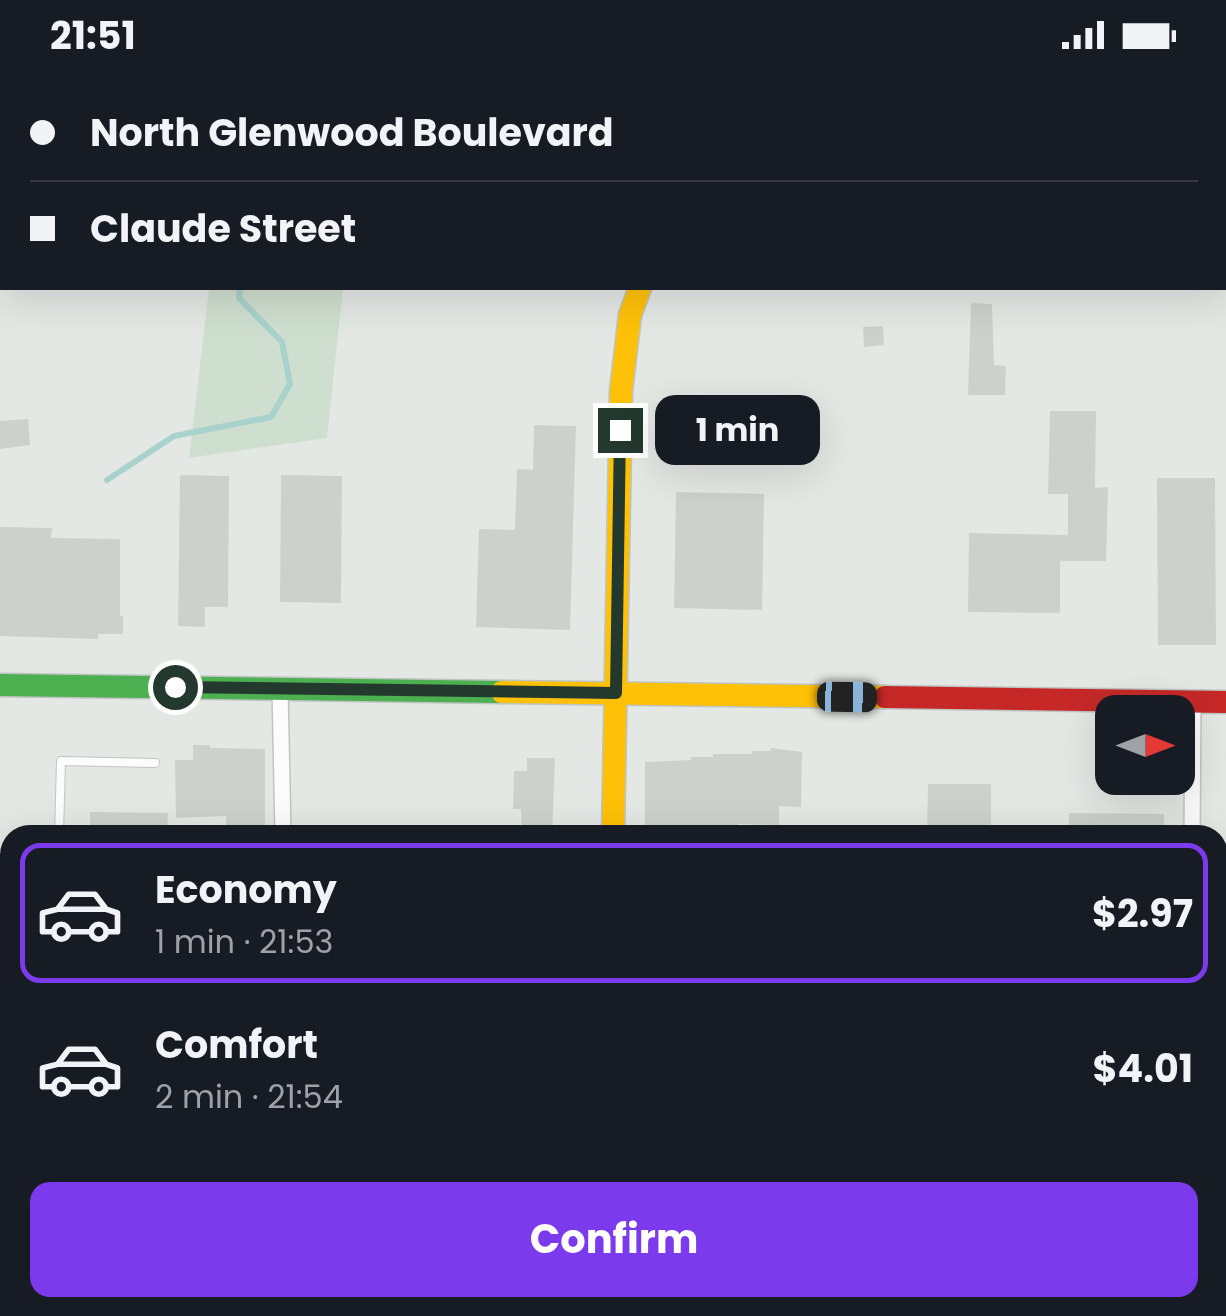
<!DOCTYPE html>
<html lang="en">
<head>
<meta charset="utf-8">
<style>
	body { margin:0; font-family:Poppins,sans-serif; background:#20242c; color:#f1f3f6; height:100vh; display:flex; flex-direction:column; font-size:38px; white-space:nowrap }
	* { box-sizing:border-box; margin:0 }
	p { font-size:32px; color:#9ea1a6 }
	.icon { flex:none; width:55px; height:55px; fill:none; stroke:currentColor; stroke-width:2; stroke-linecap:round; stroke-linejoin:round }
	.map { position:relative; flex:1; overflow:hidden }
	.sheet { position:absolute; left:0px; top:755px; width:1228px; height:492px; display:flex; flex-direction:column; background:#171b24; border-radius:30px 30px 0 0; box-shadow:0 10px 40px #0002 }
	.sheet>* { flex:none }
	.banner { position:absolute; left:0px; top:0px; width:1228px; height:220px; box-shadow:0 10px 40px #0002; display:grid; align-content:center; height:220px; padding:0 30px; background:#171b24 }
	.needle { width:65px; rotate:90deg }
	.fabs { position:absolute; left:1095px; top:625px; display:grid; gap:20px }
	.fabs a { display:grid; place-items:center; width:100px; height:100px; border-radius:20px; background:#171b24; box-shadow:0 10px 40px #0002; font-size:50px }
	.end { position:absolute; width:45px; height:45px; margin:-22px; border:12px solid #24392d; background:#fff; box-shadow:0 0 0 5px #fff }
	.from { border-radius:50% }
	.bubble { position:absolute; height:70px; border-radius:20px; background:#171b24; box-shadow:0 10px 40px #0002; font-size:32px; font-weight:700; line-height:70px; text-align:center }
	.car { position:absolute; width:30px; height:60px; margin:-30px -15px; border-radius:12px; box-shadow:0 0 8px 2px #0007; background:linear-gradient(#222 24%,#8ab4d8 0 40%,#222 0 76%,#8ab4d8 0 86%,#222 0) }
	.banner b { display:flex; align-items:center; gap:35px; height:95px; font-size:38px }
	.banner b+b { border-top:2px solid #363941 }
	.banner i { width:25px; height:25px; background:#f1f3f6 }
	ul { padding:18px 0 0; list-style:none }
	li { display:flex; align-items:center; gap:30px; height:140px; margin:0 20px 15px; padding:0 10px; border:5px solid transparent; border-radius:20px }
	li div { flex:1 }
	li b { display:block; font-size:38px }
	li em { font-style:normal; font-weight:700 }
	li.active { border-color:#7c3aed }
	li>.icon { width:90px; height:90px; stroke-width:1.5 }
	.action { display:flex; gap:20px; margin-top:auto; padding:20px 30px }
	.action a { flex:1; height:115px; border-radius:20px; background:#7c3aed; color:#fff; font-size:40px; font-weight:700; line-height:115px; text-align:center }
	.status { display:flex; justify-content:space-between; align-items:center; height:70px; padding:0 50px; background:#171b24; direction:ltr }
	.status svg { height:28px; fill:currentColor }
	.map>svg:first-child { display:block }
	.green { fill:#cfdfcf }
	.lines { fill:none; stroke-linecap:round; stroke-linejoin:round }
	.stream { stroke:#a9d2cc; stroke-width:6 }
	.building { fill:#ccd1ce }
	.lane-casing { stroke:#c1c5c2; stroke-width:10 }
	.street-casing { stroke:#c1c5c2; stroke-width:18 }
	.fast-casing { stroke:#bec4c0; stroke-width:25 }
	.slow-casing { stroke:#bec4c0; stroke-width:25 }
	.jam-casing { stroke:#bec4c0; stroke-width:25 }
	.lane { stroke:#fbfcfb; stroke-width:8 }
	.street { stroke:#fbfcfb; stroke-width:15 }
	.fast { stroke:#4caf50; stroke-width:22 }
	.slow { stroke:#ffc107; stroke-width:22 }
	.jam { stroke:#c62828; stroke-width:22 }
	.route { stroke:#24392d; stroke-width:12 }
</style>
</head>
<body>
<div class="status"><b>21:51</b><svg viewBox="0 0 49 12"><path d="M0 12V9h3v3zM5 12V6h3v6zM10 12V3h3v9zM15 12V0h3v12zM26 1h20v11H26zM47 4h2v5h-2z"/></svg></div>
<div class="map">
<svg width="1226" height="1246" viewBox="0 0 1226 1246">
	<rect width="100%" height="100%" fill="#e4e8e5"/>
	<!-- green -->
	<polygon class="green" points="209,218 343,218 327,368 189,388"/>
	<g class="lines">
		<!-- stream -->
		<g class="stream">
			<polyline points="329,2 329,0"/>
			<polyline points="107,410 174,366 271,347 290,314 282,272 239,228 240,218"/>
		</g>
	</g>
	<!-- building -->
	<g class="building">
		<polygon points="971,233 992,234 994,295 1006,296 1005,325 968,325"/>
		<polygon points="883,256 884,275 864,277 863,257"/>
		<polygon points="1050,341 1096,341 1095,418 1108,417 1106,491 1060,491 1060,543 968,542 969,463 1068,465 1068,424 1048,424"/>
		<polygon points="28,349 30,375 0,379 0,351"/>
		<polygon points="534,355 576,356 570,560 476,557 479,459 515,460 517,399 533,400"/>
		<polygon points="180,405 229,406 228,537 205,537 205,557 178,556"/>
		<polygon points="281,405 342,406 341,533 280,532"/>
		<polygon points="1157,408 1215,408 1216,575 1158,575"/>
		<polygon points="676,422 764,424 762,540 674,538"/>
		<polygon points="0,457 52,458 51,468 120,469 120,546 123,546 123,564 98,564 98,569 0,566"/>
		<polygon points="193,675 210,675 210,678 265,679 265,765 226,765 226,746 176,748 175,690 193,690"/>
		<polygon points="771,678 802,682 801,737 779,736 779,755 738,754 738,765 645,765 645,692 691,690 691,687 713,687 713,684 752,684 752,681 771,681"/>
		<polygon points="527,688 555,688 552,765 522,765 521,739 513,739 514,701 527,701"/>
		<polygon points="928,714 991,714 991,757 980,757 980,765 927,765"/>
		<polygon points="90,742 168,743 167,765 90,765"/>
		<polygon points="1069,743 1164,744 1164,765 1069,765"/>
	</g>
	<g class="lines">
		<!-- lane casing -->
		<g class="lane-casing">
			<g id="lane">
				<polyline points="59,765 61,691 155,693"/>
				<polyline points="0,784 10,784"/>
				<polyline points="0,933 10,933"/>
			</g>
		</g>
		<!-- street casing -->
		<g class="street-casing">
			<g id="street">
				<polyline points="976,2 978,0"/>
				<polyline points="280,618 283,765"/>
				<polyline points="1192,765 1193,632"/>
				<polyline points="1218,988 1226,988"/>
				<polyline points="0,993 10,993"/>
				<polyline points="284,1246 284,1238"/>
				<polyline points="601,1246 602,1238"/>
				<polyline points="1188,1246 1188,1238"/>
			</g>
		</g>
		<!-- fast casing -->
		<g class="fast-casing">
			<polyline id="fast" points="0,615 502,622"/>
		</g>
		<!-- slow casing -->
		<g class="slow-casing">
			<g id="slow">
				<polyline points="502,622 885,627"/>
				<polyline points="613,765 621,321 630,245 640,218"/>
			</g>
		</g>
		<!-- jam casing -->
		<g class="jam-casing">
			<polyline id="jam" points="885,627 1226,632"/>
		</g>
		<!-- lane -->
		<use href="#lane" class="lane"/>
		<!-- street -->
		<use href="#street" class="street"/>
		<!-- fast -->
		<use href="#fast" class="fast"/>
		<!-- slow -->
		<use href="#slow" class="slow"/>
		<!-- jam -->
		<use href="#jam" class="jam"/>
	</g>
	<g class="lines">
		<!-- route -->
		<polyline class="route" points="175,617 616,623 620,360"/>
	</g>
</svg>
<div class="fabs">
<a><svg class="needle" viewBox="-14 -14 28 28"><path d="M0-13l5 13h-10z" fill="#e53935"/><path d="M0 13l5-13h-10z" fill="#9ea1a6"/></svg></a>
</div>
<i class="end from" style="left:175px;top:617px"></i>
<i class="end" style="left:620px;top:360px"></i>
<div class="bubble" style="left:655px;top:325px;width:165px">1 min</div>
<i class="car" style="left:847px;top:627px;rotate:91deg"></i>
<div class="banner">
<b><i class="from"></i>North Glenwood Boulevard</b>
<b><i></i>Claude Street</b>
</div>
<section class="sheet">
<ul>
<li class="active"><svg class="icon" aria-label="car" viewBox="0 0 24 24"><path d="M5 17H2v-5l4-1 3-4h7l3 4 3 1v5h-3M9 17h6M6 11h13"/><circle cx="7" cy="17" r="2"/><circle cx="17" cy="17" r="2"/></svg><div><b>Economy</b><p>1 min · 21:53</p></div><em>$2.97</em></li>
<li><svg class="icon" aria-label="car" viewBox="0 0 24 24"><path d="M5 17H2v-5l4-1 3-4h7l3 4 3 1v5h-3M9 17h6M6 11h13"/><circle cx="7" cy="17" r="2"/><circle cx="17" cy="17" r="2"/></svg><div><b>Comfort</b><p>2 min · 21:54</p></div><em>$4.01</em></li>
</ul>
<div class="action"><a>Confirm</a></div>
</section>
</div>
</body>
</html>
